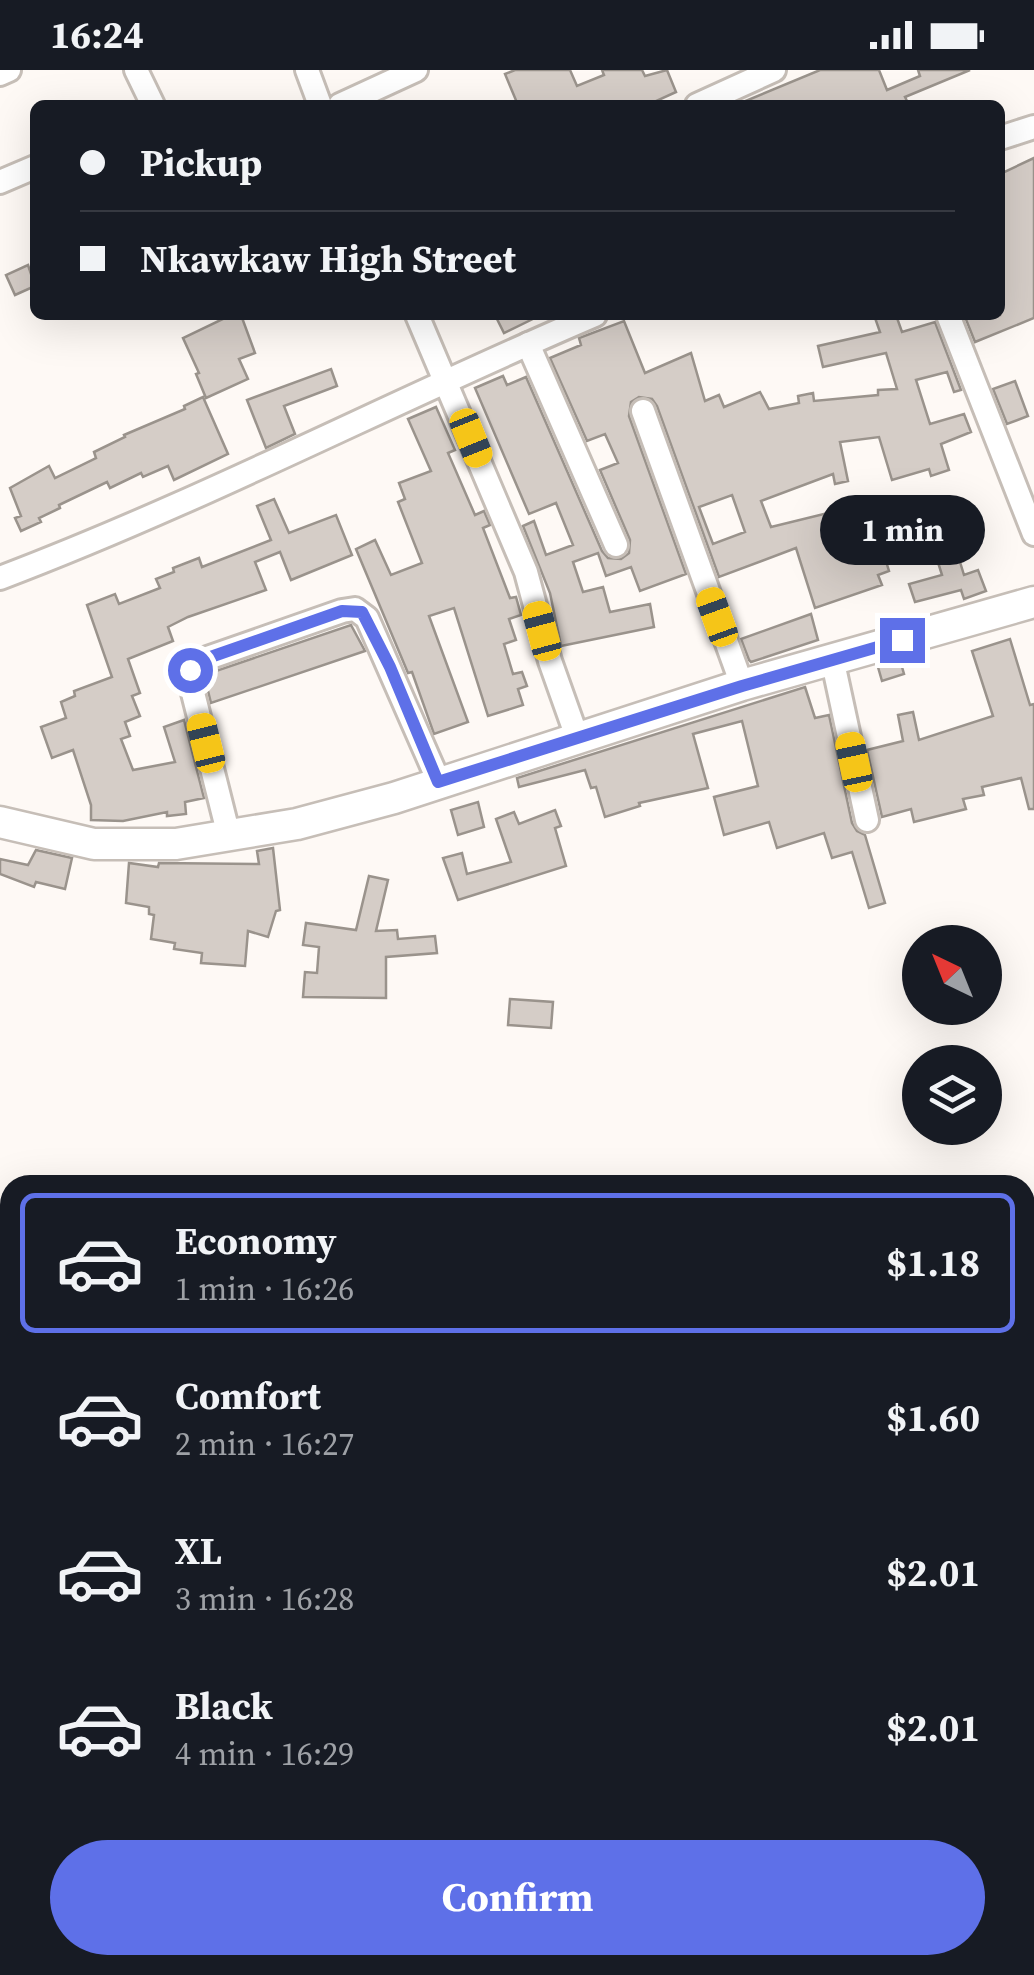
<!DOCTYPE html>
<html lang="en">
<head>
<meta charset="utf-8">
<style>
	body { margin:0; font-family:"Source Serif 4",serif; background:#242831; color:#f1f3f6; height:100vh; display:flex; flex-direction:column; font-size:38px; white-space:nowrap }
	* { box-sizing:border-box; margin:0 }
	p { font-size:32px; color:#9ea1a6 }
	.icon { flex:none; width:55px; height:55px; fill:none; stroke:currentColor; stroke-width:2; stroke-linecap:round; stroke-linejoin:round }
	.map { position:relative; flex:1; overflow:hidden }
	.panel { position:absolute; left:0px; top:1105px; width:1035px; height:800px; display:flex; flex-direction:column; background:#171b24; border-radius:30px 30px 0 0; box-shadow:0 10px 40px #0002 }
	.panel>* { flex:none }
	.guide { position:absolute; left:30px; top:30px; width:975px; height:220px; border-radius:15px; box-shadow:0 10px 40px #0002; display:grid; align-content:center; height:220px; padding:0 50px; background:#171b24 }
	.needle { width:65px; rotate:317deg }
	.fabs { position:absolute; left:902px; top:855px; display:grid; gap:20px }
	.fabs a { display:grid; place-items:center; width:100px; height:100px; border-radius:50%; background:#171b24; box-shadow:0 10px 40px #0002; font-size:50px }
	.end { position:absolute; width:45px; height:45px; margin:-22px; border:12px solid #5e70e8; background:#fff; box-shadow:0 0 0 5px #fff }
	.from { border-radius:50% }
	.bubble { position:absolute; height:70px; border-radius:35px; background:#171b24; box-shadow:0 10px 40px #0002; font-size:32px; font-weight:700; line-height:70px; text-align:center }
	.car { position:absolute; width:30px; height:60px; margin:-30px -15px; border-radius:12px; box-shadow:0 0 8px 2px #0007; background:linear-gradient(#f5c518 24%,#345 0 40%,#f5c518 0 76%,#345 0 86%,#f5c518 0) }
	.guide b { display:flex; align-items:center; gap:35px; height:95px; font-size:38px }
	.guide b+b { border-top:2px solid #363941 }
	.guide i { width:25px; height:25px; background:#f1f3f6 }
	ul { padding:18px 0 0; list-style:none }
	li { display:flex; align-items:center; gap:30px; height:140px; margin:0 20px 15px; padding:0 30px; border:5px solid transparent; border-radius:15px }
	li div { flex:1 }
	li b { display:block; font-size:38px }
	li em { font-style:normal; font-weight:700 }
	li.current { border-color:#5e70e8 }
	li>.icon { width:90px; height:90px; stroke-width:1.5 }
	.button { display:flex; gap:20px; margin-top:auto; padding:20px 50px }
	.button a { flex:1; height:115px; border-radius:60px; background:#5e70e8; color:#fff; font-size:40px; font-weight:700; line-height:115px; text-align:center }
	.status { display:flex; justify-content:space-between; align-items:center; height:70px; padding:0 50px; background:#171b24; direction:ltr }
	.status svg { height:28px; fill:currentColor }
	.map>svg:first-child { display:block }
	.building { fill:#d5cdc7; stroke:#9a938c; stroke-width:2.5; fill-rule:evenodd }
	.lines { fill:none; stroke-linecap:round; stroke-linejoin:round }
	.minor-casing { stroke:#c6beb7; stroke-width:28 }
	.major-casing { stroke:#c6beb7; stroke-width:35 }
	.minor { stroke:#fff; stroke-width:22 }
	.major { stroke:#fff; stroke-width:30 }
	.route { stroke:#5e70e8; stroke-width:12 }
</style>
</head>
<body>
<div class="status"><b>16:24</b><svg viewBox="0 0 49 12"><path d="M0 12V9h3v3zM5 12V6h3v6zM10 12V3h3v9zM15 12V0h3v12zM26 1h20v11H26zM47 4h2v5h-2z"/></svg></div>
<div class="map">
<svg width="1034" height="1905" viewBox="0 0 1034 1905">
	<rect width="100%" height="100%" fill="#fef9f5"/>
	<!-- building -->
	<g class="building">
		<polygon points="515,0 570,0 577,16 604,5 602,0 642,0 645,6 667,0 676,22 656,31 658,35 518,35 505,4"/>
		<polygon points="820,0 879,0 887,20 920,6 918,0 970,0 905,27 909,35 736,35"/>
		<polygon points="1034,88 1034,248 975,272 965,247 1000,245 1000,104"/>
		<polygon points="28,195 35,216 15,225 6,205"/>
		<polygon points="231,245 241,245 255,283 239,289 248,309 206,328 196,304 199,303 183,268"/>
		<polygon points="495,245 541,245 504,263"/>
		<path d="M874 245H896L902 262 935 252 961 320 954 322 947 302 916 310 930 354 964 344 971 362 941 374 949 400 931 406 929 399 892 410 879 367 840 372 848 411 835 414 833 404 761 431 771 457 832 442 841 479 945 443 964 505 978 500 986 521 964 529 961 520 915 532 909 514 942 505 930 467 901 476 903 482 885 488 889 501 878 505 882 515 815 538 796 478 719 507 657 336 652 329 639 327 631 332 629 346 686 504 640 521 631 497 606 506 598 483 573 492 583 522 603 517 610 542 650 534 654 557 561 576 550 523 523 456 534 451 546 485 573 475 556 433 529 444 475 318 503 306 507 315 526 307 602 481 608 488 621 489 629 483 630 470 600 400 618 393 605 364 587 371 550 288 581 275 579 268 624 251 645 303 691 283 705 331 719 325 724 337 760 322 769 339 799 333 798 326 813 323 814 331 878 325V320L897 319 886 283 823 297 818 276 880 262ZM732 425 745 462 713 474 699 437Z"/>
		<polygon points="331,299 337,316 284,336 295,364 266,378 247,330"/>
		<polygon points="1015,311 1028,346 1007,354 993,319"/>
		<polygon points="203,327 228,384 174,410 168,396 143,407 141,403 110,418 107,412 59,435 60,438 39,448 41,452 21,461 15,448 21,446 10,418 49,396 55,408 96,388 94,382 125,367 124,365 185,339 184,336"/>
		<polygon points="436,337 455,380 448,383 475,445 484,441 490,455 483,458 510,528 516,527 521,545 509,549 516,570 504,574 513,604 522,602 527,616 518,619 523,635 488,646 454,538 429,546 468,652 434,664 412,602 408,603 356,479 375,470 391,505 422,493 398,432 405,429 399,413 431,401 408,349"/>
		<polygon points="274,429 289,463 336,445 352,485 291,510 280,482 255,492 266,520 188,547 168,557 173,571 128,589 140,623 132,626 140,646 125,652 130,666 121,669 133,700 175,692 164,657 184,650 204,728 185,732 186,744 167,746 167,742 123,751 91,750 91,735 73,680 52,688 41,657 66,648 61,632 75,626 74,621 112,607 87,535 115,524 119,534 160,518 156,509 174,502 173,498 199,488 202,497 271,470 257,436"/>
		<polygon points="811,544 818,570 751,592 749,590 741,569"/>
		<polygon points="351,555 365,581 211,633 205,609 207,604"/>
		<polygon points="1010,569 1030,635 1034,634 1034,739 1029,739 1021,708 982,717 984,725 963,729 966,739 914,752 911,739 882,747 867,680 903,671 898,645 913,642 919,670 993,646 972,581"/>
		<polygon points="900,590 904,604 882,611 878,597"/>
		<polygon points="805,617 815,648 829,645 852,753 857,761 865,765 885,833 869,838 852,782 832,788 824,763 777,778 769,752 724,765 714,727 758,716 742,651 693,664 708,718 639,733 640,736 605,747 596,717 591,718 585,700 519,717 517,708"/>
		<polygon points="478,732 484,757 458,765 451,740"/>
		<polygon points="555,740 561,756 555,758 566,796 458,830 443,788 462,783 467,804 511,792 496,749 514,742 519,754"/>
		<polygon points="273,778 280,840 276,841 268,867 248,861 245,896 201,893 202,883 174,879 175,873 151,869 154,845 149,844 149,837 126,833 129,793 158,797 159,793 259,794 257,781"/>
		<polygon points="36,780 72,788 65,819 36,812 34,817 0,804 0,789 28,795"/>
		<polygon points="369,806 388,810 376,861 397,860 398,869 435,866 437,883 386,887 386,928 303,927 305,902 317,903 319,877 303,875 306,853 356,860"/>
		<polygon points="510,929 553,932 551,958 508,955"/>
	</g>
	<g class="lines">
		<!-- minor casing -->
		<g class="minor-casing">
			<g id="minor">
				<polyline points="136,0 153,35"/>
				<polyline points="307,0 320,35"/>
				<polyline points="0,4 9,0"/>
				<polyline points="340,35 416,0"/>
				<polyline points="697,35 774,0"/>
				<polyline points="1000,68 1034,57"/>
				<polyline points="0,112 35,97"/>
				<polyline points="417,245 526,502 550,591 577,667"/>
				<polyline points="948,245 1034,464"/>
				<polyline points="528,274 616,475"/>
				<polyline points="643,341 742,615"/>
				<path d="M0 508C203 431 395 330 595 245"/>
				<polyline points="832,588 867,750"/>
				<polyline points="229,766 190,611 190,600 199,591 342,541 355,539 367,548 439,712"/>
				<polyline points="1025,1399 1034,1398"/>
				<polyline points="0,1420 10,1418"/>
				<polyline points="0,1559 10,1557"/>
				<polyline points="1025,1577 1034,1576"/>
				<polyline points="0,1644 10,1643"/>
				<polyline points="1025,1647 1034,1693"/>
				<polyline points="104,1895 106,1905"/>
				<polyline points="290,1895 292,1905"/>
				<polyline points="479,1895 480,1905"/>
				<polyline points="689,1895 691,1905"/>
			</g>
		</g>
		<!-- major casing -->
		<g class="major-casing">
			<polyline id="major" points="0,752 94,774 176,774 297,754 394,728 742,615 1034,532"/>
		</g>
		<!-- minor -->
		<use href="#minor" class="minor"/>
		<!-- major -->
		<use href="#major" class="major"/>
	</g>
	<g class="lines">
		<!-- route -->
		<polyline class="route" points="190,600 199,591 342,541 362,542 390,597 438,712 742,616 902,570"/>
	</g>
</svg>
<div class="fabs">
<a><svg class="needle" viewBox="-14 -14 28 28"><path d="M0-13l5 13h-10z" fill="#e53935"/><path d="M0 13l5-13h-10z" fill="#9ea1a6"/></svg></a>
<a><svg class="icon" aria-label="layers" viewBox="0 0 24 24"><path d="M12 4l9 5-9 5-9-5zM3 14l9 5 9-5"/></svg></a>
</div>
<i class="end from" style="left:190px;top:600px"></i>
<i class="end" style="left:902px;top:570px"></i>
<div class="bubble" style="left:820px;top:425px;width:165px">1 min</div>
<i class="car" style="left:471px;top:368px;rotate:158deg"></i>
<i class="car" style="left:717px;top:547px;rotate:340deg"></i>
<i class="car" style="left:542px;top:561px;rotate:345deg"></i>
<i class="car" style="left:206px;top:673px;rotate:346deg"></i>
<i class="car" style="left:854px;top:692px;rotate:348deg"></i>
<div class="guide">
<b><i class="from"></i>Pickup</b>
<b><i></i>Nkawkaw High Street</b>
</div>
<section class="panel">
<ul>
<li class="current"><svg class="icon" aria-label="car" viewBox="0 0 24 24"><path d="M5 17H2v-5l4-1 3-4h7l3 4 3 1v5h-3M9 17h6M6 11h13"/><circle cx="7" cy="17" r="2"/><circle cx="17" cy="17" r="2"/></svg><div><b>Economy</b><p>1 min · 16:26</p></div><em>$1.18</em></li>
<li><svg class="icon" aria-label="car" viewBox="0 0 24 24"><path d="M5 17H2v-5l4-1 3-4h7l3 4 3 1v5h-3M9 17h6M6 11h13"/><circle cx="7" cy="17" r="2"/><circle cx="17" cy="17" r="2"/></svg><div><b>Comfort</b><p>2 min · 16:27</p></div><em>$1.60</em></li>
<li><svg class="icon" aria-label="car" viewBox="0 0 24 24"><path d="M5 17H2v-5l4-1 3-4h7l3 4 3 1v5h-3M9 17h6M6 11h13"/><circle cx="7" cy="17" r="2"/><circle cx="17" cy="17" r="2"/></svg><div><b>XL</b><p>3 min · 16:28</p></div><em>$2.01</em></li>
<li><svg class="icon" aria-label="car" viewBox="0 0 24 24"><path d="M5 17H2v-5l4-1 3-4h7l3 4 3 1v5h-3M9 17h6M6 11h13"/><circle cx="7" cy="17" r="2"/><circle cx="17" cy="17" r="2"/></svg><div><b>Black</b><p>4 min · 16:29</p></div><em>$2.01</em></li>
</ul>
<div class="button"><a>Confirm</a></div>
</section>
</div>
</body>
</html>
